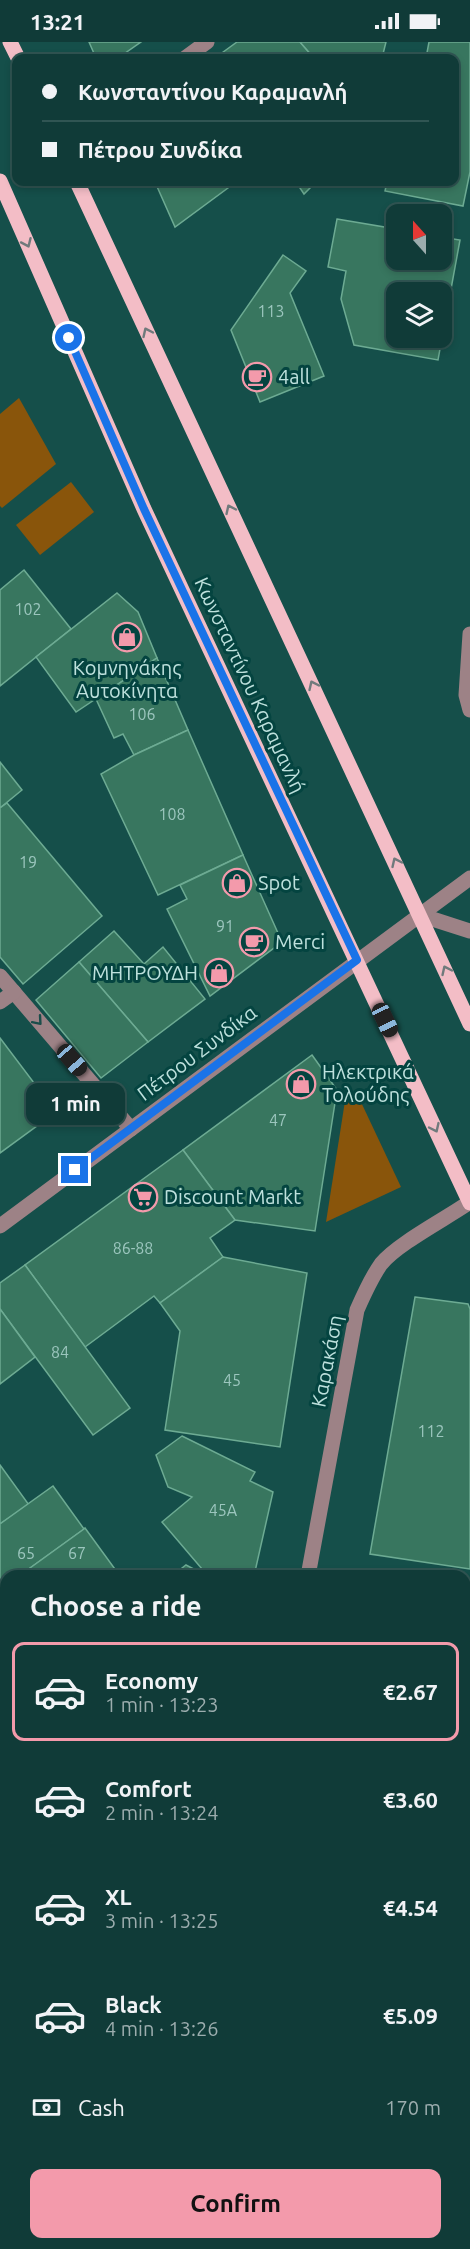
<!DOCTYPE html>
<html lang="en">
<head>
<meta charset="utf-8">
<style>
	body { margin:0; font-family:Ubuntu,sans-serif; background:#194240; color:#f1f3f6; height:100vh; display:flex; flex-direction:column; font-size:22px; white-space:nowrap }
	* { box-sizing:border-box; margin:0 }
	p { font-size:20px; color:#9cadae }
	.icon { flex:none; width:33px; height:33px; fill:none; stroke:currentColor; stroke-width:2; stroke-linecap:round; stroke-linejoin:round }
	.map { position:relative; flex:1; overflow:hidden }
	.panel { position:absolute; left:0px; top:1528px; width:471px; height:680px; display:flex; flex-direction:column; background:#103b38; border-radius:18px 18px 0 0; box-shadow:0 3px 9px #0003,0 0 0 2px #305553 }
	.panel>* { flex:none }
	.top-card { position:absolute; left:12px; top:12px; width:447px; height:132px; border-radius:12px; box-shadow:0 3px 9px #0003,0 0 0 2px #305553; display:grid; align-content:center; height:132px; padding:0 30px; background:#103b38 }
	.needle { width:39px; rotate:339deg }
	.controls { position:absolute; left:386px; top:162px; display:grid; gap:12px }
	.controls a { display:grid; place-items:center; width:66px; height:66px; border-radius:12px; background:#103b38; box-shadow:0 3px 9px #0003,0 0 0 2px #305553; font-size:30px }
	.end { position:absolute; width:27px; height:27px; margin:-14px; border:8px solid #1a73e8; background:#fff; box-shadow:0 0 0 3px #fff }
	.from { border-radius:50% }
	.bubble { position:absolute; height:42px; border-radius:12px; background:#103b38; box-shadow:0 3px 9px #0003,0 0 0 2px #305553; font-size:20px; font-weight:700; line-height:42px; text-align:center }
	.car { position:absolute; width:18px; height:36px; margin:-18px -9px; border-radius:8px; box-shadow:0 0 4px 2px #0007; background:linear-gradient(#222 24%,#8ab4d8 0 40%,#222 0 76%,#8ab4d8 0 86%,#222 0) }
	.top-card b { display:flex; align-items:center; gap:21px; height:57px; font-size:22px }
	.top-card b+b { border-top:2px solid #305553 }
	.top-card i { width:15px; height:15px; background:#f1f3f6 }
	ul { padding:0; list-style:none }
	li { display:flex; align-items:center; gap:18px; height:99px; margin:0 12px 9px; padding:0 18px; border:3px solid transparent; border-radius:12px }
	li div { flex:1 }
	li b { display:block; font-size:22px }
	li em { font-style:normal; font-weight:700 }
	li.active { border-color:#f39aab }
	li>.icon { width:54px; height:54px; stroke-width:1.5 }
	h2 { padding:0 30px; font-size:27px; line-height:72px }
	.pay { display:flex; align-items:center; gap:15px; height:66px; padding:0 30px; font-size:22px }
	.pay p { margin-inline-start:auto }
	.primary-button { display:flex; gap:12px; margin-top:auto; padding:12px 30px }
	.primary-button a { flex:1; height:69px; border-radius:12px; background:#f39aab; color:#111; font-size:24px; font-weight:700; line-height:69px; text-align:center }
	.status { display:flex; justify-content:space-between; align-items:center; height:42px; padding:0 30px; background:#103b38; direction:ltr }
	.status svg { height:16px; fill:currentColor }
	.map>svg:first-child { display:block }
	.grass { fill:#89550b }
	.building { fill:#38765f; stroke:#6dab93; stroke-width:1.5; fill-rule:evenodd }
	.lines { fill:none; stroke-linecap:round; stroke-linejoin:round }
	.minor { stroke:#9d8286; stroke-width:15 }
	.major { stroke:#f3bdc6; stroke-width:15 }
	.oneway { stroke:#707a7c }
	.oneway2 { stroke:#1b4d4a }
	.route { stroke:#1a73e8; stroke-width:8 }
	.labels { text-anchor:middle; stroke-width:6; stroke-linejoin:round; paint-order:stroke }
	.number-label { font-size:16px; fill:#9cc6be }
	.poi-label { font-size:20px; fill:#bee1dd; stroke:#044440; text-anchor:start }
	.street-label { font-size:20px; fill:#bee1dd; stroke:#044440 }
</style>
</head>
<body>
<div class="status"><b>13:21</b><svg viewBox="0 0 49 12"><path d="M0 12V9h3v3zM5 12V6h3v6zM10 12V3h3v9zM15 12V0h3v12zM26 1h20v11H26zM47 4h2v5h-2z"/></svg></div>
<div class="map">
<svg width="470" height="2207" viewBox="0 0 470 2207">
	<rect width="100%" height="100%" fill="#154f4a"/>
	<!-- grass -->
	<g class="grass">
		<polygon points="19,356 56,422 2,466 0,464 0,372"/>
		<polygon points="71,440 94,470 40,513 16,483"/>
		<polygon points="350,1056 360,1058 401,1145 326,1180 345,1059"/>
	</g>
	<!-- building -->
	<g class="building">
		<polygon points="89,0 141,0 118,16 96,16"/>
		<polygon points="237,0 300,0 314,16 215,16"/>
		<polygon points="300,0 386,0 382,16 314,16"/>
		<polygon points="429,0 470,0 470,130 463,164 385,149 387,140 454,140 454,16 426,16"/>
		<polygon points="155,140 236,140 175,185"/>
		<polygon points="296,140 316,140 304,152"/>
		<path d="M337 177 396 187V218H441V195L460 198 438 318 354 303 341 257 346 229 328 225ZM396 250H441V296H396Z"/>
		<polygon points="283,213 306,229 290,251 324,334 260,360 231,288"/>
		<polygon points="24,528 71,587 0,644 0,548"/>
		<polygon points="117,551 138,570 157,616 76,670 36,615"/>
		<polygon points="157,616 188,688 134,713 123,692 114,696 96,657"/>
		<polygon points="188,688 243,813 158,853 101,732 134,713"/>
		<polygon points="0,720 22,748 0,766"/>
		<polygon points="7,761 102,874 23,942 0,915 0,766"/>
		<polygon points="243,813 282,900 210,954 167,867 187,857 180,843"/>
		<polygon points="114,889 144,922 163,905 205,957 148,1000 79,920"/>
		<polygon points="79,920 148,1000 101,1036 36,958"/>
		<polygon points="0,996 56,1070 0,1111"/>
		<polygon points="312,1013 337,1048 315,1189 235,1178 183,1108"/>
		<polygon points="183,1108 235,1178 210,1196 223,1215 160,1261 154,1254 85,1305 25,1223"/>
		<polygon points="223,1215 307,1231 280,1405 165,1388 180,1289 160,1261"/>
		<polygon points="25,1223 130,1366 93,1393 0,1267 0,1241"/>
		<polygon points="415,1255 468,1262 470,1267 470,1527 370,1512"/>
		<polygon points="0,1267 35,1315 0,1342"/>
		<polygon points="182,1394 255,1430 250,1439 273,1450 254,1534 208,1534 162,1480 192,1455 168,1445 156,1413"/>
		<polygon points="0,1423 29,1463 0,1482"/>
		<polygon points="53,1444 84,1487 19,1534 6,1534 6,1544 0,1548 0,1482"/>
		<polygon points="85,1486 120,1534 19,1534 84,1487"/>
		<polygon points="186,1523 207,1534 172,1534"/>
		<polygon points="6,1544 6,1563 0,1555 0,1548"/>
		<polygon points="465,1646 470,1647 470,1675 465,1674"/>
		<polygon points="0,1676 6,1684 6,1766 0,1771"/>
		<polygon points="6,1766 6,1838 0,1843 0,1771"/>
		<polygon points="465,1922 470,1928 470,1960 465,1964"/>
		<polygon points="5,1948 6,2018 0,2022 0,1952"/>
		<polygon points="470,1960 470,2015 465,2008 465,1964"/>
		<polygon points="465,2008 470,2015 470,2052 465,2056"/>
		<polygon points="6,2018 6,2085 0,2089 0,2022"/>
		<polygon points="470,2156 470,2182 465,2175 465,2161"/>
		<polygon points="251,2202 353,2202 346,2207 250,2207"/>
		<polygon points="353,2202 399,2202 403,2207 346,2207"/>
	</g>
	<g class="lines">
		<!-- minor -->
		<g class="minor">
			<polyline points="185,16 207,0"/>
			<polyline points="470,592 466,653 470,668"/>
			<polyline points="420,873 470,889"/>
			<polyline points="0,934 131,1087"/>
			<polyline points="0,960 14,950"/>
			<polyline points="0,1184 470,836"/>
			<path d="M308 1534 357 1268C364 1252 371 1236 381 1222 397 1202 447 1176 470 1160"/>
			<polyline points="0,1595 6,1603"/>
			<polyline points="465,2119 470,2115"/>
			<polyline points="0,2168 6,2175"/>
			<polyline points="465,2197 470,2203"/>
			<polyline points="27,2202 30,2207"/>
			<polyline points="182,2207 183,2202"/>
		</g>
		<!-- major -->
		<g class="major">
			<polyline points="10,0 18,16"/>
			<polyline points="0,139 144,467 470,1161"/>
			<polyline points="77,140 470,982"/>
		</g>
	</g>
	<!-- one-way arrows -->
	<defs><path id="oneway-chevron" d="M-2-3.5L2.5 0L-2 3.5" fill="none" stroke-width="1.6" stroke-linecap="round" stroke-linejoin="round" transform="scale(1.5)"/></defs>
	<g class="oneway">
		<use href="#oneway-chevron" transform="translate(27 201) rotate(66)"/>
		<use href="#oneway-chevron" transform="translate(147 290) rotate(-115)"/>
		<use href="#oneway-chevron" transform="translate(230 467) rotate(-115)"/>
		<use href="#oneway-chevron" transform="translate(313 643) rotate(-115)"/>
		<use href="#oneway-chevron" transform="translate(396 820) rotate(-115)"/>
		<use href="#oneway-chevron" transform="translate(446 928) rotate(-115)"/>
		<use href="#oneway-chevron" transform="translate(435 1086) rotate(65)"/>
	</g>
	<use class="oneway2" href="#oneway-chevron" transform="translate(38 979) rotate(49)"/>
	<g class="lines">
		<!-- route -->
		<polyline class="route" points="69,296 144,467 357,918 75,1128"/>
	</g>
	<!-- icons -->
	<defs>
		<g id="cafe-ring" transform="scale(1.5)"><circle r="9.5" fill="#044440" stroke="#f39aab" stroke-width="1.5"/><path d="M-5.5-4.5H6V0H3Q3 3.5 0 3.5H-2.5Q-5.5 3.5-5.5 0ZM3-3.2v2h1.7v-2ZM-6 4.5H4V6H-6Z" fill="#f39aab"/></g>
		<g id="shop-ring" transform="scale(1.5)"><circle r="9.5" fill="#044440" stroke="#f39aab" stroke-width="1.5"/><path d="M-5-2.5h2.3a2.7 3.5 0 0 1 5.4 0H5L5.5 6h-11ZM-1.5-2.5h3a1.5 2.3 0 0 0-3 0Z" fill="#f39aab"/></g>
		<g id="supermarket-ring" transform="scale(1.5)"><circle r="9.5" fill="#044440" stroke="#f39aab" stroke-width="1.5"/><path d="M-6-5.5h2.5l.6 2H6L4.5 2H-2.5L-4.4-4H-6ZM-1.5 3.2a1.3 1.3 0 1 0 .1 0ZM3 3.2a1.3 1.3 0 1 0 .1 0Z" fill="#f39aab"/></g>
	</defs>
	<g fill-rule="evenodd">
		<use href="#cafe-ring" x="257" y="335"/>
		<use href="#shop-ring" x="127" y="595"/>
		<use href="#shop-ring" x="237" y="841"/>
		<use href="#cafe-ring" x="254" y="900"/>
		<use href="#shop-ring" x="219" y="931"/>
		<use href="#shop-ring" x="301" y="1042"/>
		<use href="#supermarket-ring" x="143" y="1155"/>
	</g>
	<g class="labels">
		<!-- number labels -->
		<g class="number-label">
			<text x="271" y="275">113</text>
			<text x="28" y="573">102</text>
			<text x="142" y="678">106</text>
			<text x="172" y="778">108</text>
			<text x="28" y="826">19</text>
			<text x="225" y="890">91</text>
			<text x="278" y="1084">47</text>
			<text x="133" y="1212">86-88</text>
			<text x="60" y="1316">84</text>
			<text x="232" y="1344">45</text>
			<text x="431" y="1395">112</text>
			<text x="223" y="1474">45Α</text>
			<text x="26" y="1517">65</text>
			<text x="77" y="1517">67</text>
		</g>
		<!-- poi labels -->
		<g class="poi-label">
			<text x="278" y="342">4all</text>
			<text x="127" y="633" text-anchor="middle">Κομνηνάκης<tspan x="127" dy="23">Αυτοκίνητα</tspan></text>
			<text x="258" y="848">Spot</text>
			<text x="275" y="907">Merci</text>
			<text x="198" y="938" text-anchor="end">ΜΗΤΡΟΥΔΗ</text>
			<text x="322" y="1037">Ηλεκτρικά<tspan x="322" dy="23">Τολούδης</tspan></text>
			<text x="164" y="1162">Discount Markt</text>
		</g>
		<!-- street labels -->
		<g class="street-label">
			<text transform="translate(250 643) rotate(65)" y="7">Κωνσταντίνου Καραμανλή</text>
			<text transform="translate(197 1011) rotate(-37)" y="7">Πέτρου Συνδίκα</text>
			<text transform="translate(327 1319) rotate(-79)" y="7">Καρακάση</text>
		</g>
	</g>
</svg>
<div class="controls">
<a><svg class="needle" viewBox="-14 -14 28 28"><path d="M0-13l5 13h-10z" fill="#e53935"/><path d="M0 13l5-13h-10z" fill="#9cadae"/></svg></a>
<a><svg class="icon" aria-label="layers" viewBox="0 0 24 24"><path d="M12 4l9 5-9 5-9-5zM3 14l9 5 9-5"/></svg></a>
</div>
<i class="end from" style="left:69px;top:296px"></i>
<i class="end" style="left:75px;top:1128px"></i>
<div class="bubble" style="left:26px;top:1041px;width:99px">1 min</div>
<i class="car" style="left:385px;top:978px;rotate:155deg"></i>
<i class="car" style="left:72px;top:1018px;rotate:139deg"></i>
<div class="top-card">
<b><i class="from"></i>Κωνσταντίνου Καραμανλή</b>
<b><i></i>Πέτρου Συνδίκα</b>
</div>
<section class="panel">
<h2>Choose a ride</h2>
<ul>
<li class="active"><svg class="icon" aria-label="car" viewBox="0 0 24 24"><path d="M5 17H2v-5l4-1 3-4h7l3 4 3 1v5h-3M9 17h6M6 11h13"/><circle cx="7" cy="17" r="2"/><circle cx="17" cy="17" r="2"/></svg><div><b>Economy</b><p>1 min · 13:23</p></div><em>€2.67</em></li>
<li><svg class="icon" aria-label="car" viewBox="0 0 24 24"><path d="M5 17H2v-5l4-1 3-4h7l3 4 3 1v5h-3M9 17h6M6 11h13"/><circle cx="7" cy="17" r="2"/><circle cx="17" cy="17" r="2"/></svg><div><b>Comfort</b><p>2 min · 13:24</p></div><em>€3.60</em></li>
<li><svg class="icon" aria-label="car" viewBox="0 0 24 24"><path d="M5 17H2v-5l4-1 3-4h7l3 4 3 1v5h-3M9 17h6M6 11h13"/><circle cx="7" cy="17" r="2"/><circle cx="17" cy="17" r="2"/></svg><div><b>XL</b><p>3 min · 13:25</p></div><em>€4.54</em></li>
<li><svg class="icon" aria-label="car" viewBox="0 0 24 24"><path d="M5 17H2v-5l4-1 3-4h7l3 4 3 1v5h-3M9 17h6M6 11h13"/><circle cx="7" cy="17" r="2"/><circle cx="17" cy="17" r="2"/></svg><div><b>Black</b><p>4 min · 13:26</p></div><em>€5.09</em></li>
</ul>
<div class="pay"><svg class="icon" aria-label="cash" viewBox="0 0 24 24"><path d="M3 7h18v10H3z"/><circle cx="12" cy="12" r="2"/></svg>Cash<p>170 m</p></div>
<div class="primary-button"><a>Confirm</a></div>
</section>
</div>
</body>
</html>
